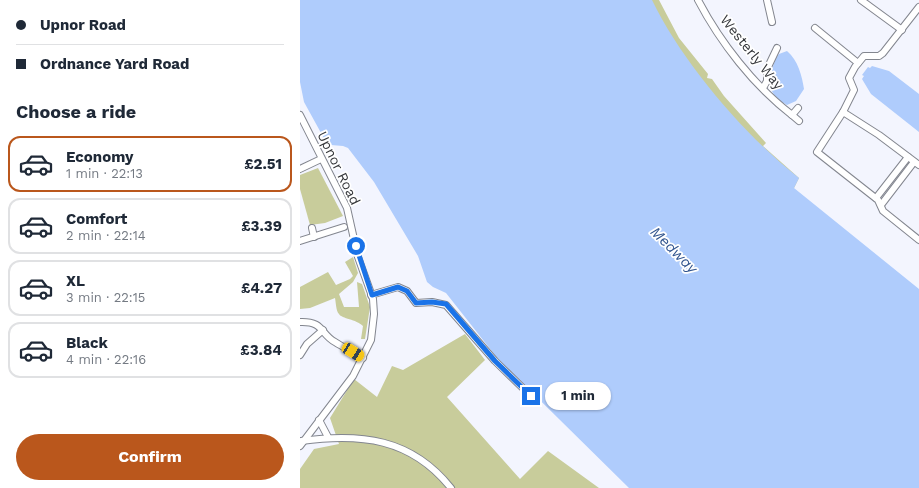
<!DOCTYPE html>
<html lang="en">
<head>
<meta charset="utf-8">
<style>
	body { margin:0; font-family:"Work Sans",sans-serif; background:#f6f6f7; color:#1f2937; height:100vh; display:flex; flex-direction:column; font-size:15px; white-space:nowrap }
	* { box-sizing:border-box; margin:0 }
	p { font-size:13px; color:#747a83 }
	.icon { flex:none; width:22px; height:22px; fill:none; stroke:currentColor; stroke-width:2; stroke-linecap:round; stroke-linejoin:round }
	.map { position:relative; flex:1; overflow:hidden }
	.details { display:flex; flex-direction:column; background:#fff; width:300px }
	.details>* { flex:none }
	.banner { display:grid; align-content:center; height:88px; padding:0 16px; background:#fff }
	.end { position:absolute; width:18px; height:18px; margin:-9px; border:5px solid #1a73e8; background:#fff; box-shadow:0 0 0 2px #fff }
	.from { border-radius:50% }
	.bubble { position:absolute; height:28px; border-radius:14px; background:#fff; box-shadow:0 1px 3px #0004; font-size:13px; font-weight:700; line-height:28px; text-align:center }
	.car { position:absolute; width:12px; height:24px; margin:-12px -6px; border-radius:5px; box-shadow:0 0 3px 1px #0007; background:linear-gradient(#f5c518 24%,#345 0 40%,#f5c518 0 76%,#345 0 86%,#f5c518 0) }
	.banner b { display:flex; align-items:center; gap:14px; height:38px; font-size:15px }
	.banner b+b { border-top:1px solid #e0e1e3 }
	.banner i { width:10px; height:10px; background:#1f2937 }
	ul { padding:0; list-style:none }
	li { display:flex; align-items:center; gap:12px; height:56px; margin:0 8px 6px; padding:0 8px; border:2px solid #e0e1e3; border-radius:12px }
	li div { flex:1 }
	li b { display:block; font-size:15px }
	li em { font-style:normal; font-weight:700 }
	li.active { border-color:#ba571c }
	li>.icon { width:36px; height:36px; stroke-width:1.5 }
	h2 { padding:0 16px; font-size:18px; line-height:48px }
	.cta { display:flex; gap:8px; margin-top:auto; padding:8px 16px }
	.cta a { flex:1; height:46px; border-radius:24px; background:#ba571c; color:#fff; font-size:16px; font-weight:700; line-height:46px; text-align:center }
	main { display:flex; flex:1; min-height:0 }
	.map>svg:first-child { display:block }
	.green { fill:#c8cc9b }
	.water { fill:#afccfc }
	.lines { fill:none; stroke-linecap:round; stroke-linejoin:round }
	.minor-casing { stroke:#83868f; stroke-width:8 }
	.minor { stroke:#fff; stroke-width:6 }
	.route { stroke:#1a73e8; stroke-width:5 }
	.labels { text-anchor:middle; stroke-width:3.5; stroke-linejoin:round; paint-order:stroke }
	.street-label { font-size:14px; fill:#34363a; stroke:#fff }
	.water-label { font-size:15px; font-style:italic; fill:#31548e; stroke:#fff }
</style>
</head>
<body>
<main>
<section class="details">
<div class="banner">
<b><i class="from"></i>Upnor Road</b>
<b><i></i>Ordnance Yard Road</b>
</div>
<h2>Choose a ride</h2>
<ul>
<li class="active"><svg class="icon" aria-label="car" viewBox="0 0 24 24"><path d="M5 17H2v-5l4-1 3-4h7l3 4 3 1v5h-3M9 17h6M6 11h13"/><circle cx="7" cy="17" r="2"/><circle cx="17" cy="17" r="2"/></svg><div><b>Economy</b><p>1 min · 22:13</p></div><em>£2.51</em></li>
<li><svg class="icon" aria-label="car" viewBox="0 0 24 24"><path d="M5 17H2v-5l4-1 3-4h7l3 4 3 1v5h-3M9 17h6M6 11h13"/><circle cx="7" cy="17" r="2"/><circle cx="17" cy="17" r="2"/></svg><div><b>Comfort</b><p>2 min · 22:14</p></div><em>£3.39</em></li>
<li><svg class="icon" aria-label="car" viewBox="0 0 24 24"><path d="M5 17H2v-5l4-1 3-4h7l3 4 3 1v5h-3M9 17h6M6 11h13"/><circle cx="7" cy="17" r="2"/><circle cx="17" cy="17" r="2"/></svg><div><b>XL</b><p>3 min · 22:15</p></div><em>£4.27</em></li>
<li><svg class="icon" aria-label="car" viewBox="0 0 24 24"><path d="M5 17H2v-5l4-1 3-4h7l3 4 3 1v5h-3M9 17h6M6 11h13"/><circle cx="7" cy="17" r="2"/><circle cx="17" cy="17" r="2"/></svg><div><b>Black</b><p>4 min · 22:16</p></div><em>£3.84</em></li>
</ul>
<div class="cta"><a>Confirm</a></div>
</section>
<div class="map">
<svg width="619" height="488" viewBox="0 0 619 488">
	<rect width="100%" height="100%" fill="#f3f5fe"/>
	<!-- green -->
	<g class="green">
		<polygon points="326,0 359,0 379,38 408,74 407,78 412,79 424,96 466,143 463,146 499,178 494,188"/>
		<polygon points="18,168 43,216 25,223 10,225 0,189 0,175"/>
		<path d="M53 257 58 273 53 282 39 294 44 307H59L57 282 62 284 70 307 65 339H61L63 326C56 319 42 319 39 314 36 311 36 303 35 298L10 308 0 309V287L28 272 36 285 50 279 53 276 45 262Z"/>
		<polygon points="165,334 185,360 147,397 220,479 248,451 299,488 0,488 0,469 14,449 39,444 30,418 54,379 77,397 92,366 103,370"/>
	</g>
	<!-- water -->
	<g class="water">
		<path d="M0 0H352C382 62 445 136 499 178L494 188 619 289V488H329L198 359 146 293 133 287 127 282 118 256 74 182 48 148 43 146 31 145 26 142 4 102 0 82Z"/>
		<path d="M487 51C498 60 502 76 504 89L496 101 487 105C482 102 476 99 473 93 468 84 472 62 479 54Z"/>
		<polygon points="572,66 589,71 619,94 619,132 571,94 562,79 564,76 562,75 568,67 570,68"/>
	</g>
	<g class="lines">
		<!-- minor casing -->
		<g class="minor-casing">
			<g id="minor">
				<path d="M398 0C420 42 454 86 492 115L498 108"/>
				<polyline points="467,0 472,22"/>
				<polyline points="561,0 602,30"/>
				<polyline points="619,7 583,53 579,56 564,56 555,67 549,78 554,90 543,112 517,152 578,200 583,211 619,240"/>
				<polyline points="515,28 558,63"/>
				<polyline points="463,88 467,81 467,69 477,48"/>
				<polyline points="543,112 579,135 619,165"/>
				<polyline points="0,115 47,208 58,257 73,299 74,314 71,340 53,376 0,446"/>
				<polyline points="492,115 499,121"/>
				<polyline points="0,169 21,159"/>
				<polyline points="576,198 608,157"/>
				<polyline points="581,205 614,162"/>
				<polyline points="12,228 14,237"/>
				<polyline points="0,241 44,227"/>
				<polyline points="71,295 98,287 107,291 116,303 132,302 146,305 195,361 231,396"/>
				<path d="M0 322C24 321 20 334 35 342 44 348 54 352 63 358"/>
				<polyline points="0,355 7,344 23,330"/>
				<polyline points="19,420 28,437"/>
				<path d="M1 441C61 433 111 438 151 488"/>
			</g>
		</g>
		<!-- minor -->
		<use href="#minor" class="minor"/>
	</g>
	<g class="lines">
		<!-- route -->
		<polyline class="route" points="56,246 72,295 98,287 107,291 116,303 132,302 146,304 195,361 231,396"/>
	</g>
	<g class="labels">
		<!-- street labels -->
		<g class="street-label">
			<text transform="translate(452 52) rotate(51)" y="5">Westerly Way</text>
			<text transform="translate(39 168) rotate(64)" y="5">Upnor Road</text>
		</g>
		<!-- water labels -->
		<g class="water-label">
			<text transform="translate(374 250) rotate(45)" y="5">Medway</text>
		</g>
	</g>
</svg>
<i class="end from" style="left:56px;top:246px"></i>
<i class="end" style="left:231px;top:396px"></i>
<div class="bubble" style="left:245px;top:382px;width:66px">1 min</div>
<i class="car" style="left:53px;top:352px;rotate:122deg"></i>
</div>
</main>
</body>
</html>
